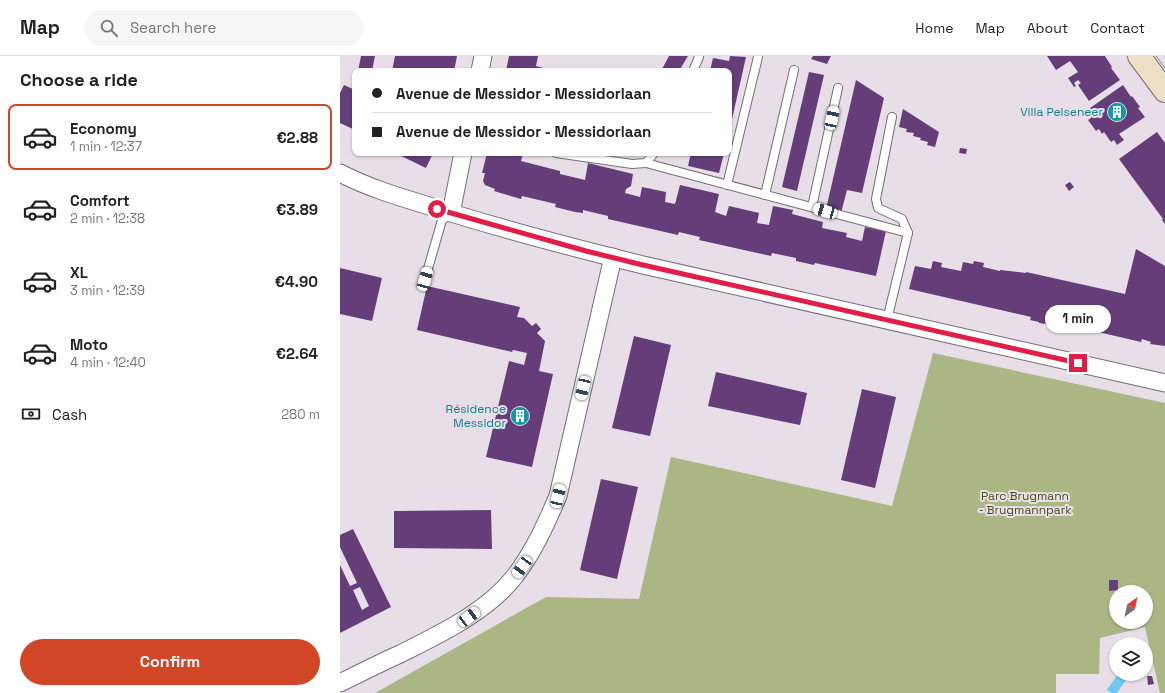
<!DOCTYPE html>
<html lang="en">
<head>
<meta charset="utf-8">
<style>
	body { margin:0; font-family:"Space Grotesk",sans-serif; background:#f6f6f6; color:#222; height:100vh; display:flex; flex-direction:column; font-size:15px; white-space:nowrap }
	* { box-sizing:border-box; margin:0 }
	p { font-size:13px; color:#767676 }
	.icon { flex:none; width:22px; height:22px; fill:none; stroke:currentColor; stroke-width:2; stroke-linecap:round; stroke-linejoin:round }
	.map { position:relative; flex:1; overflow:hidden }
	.panel { display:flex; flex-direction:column; background:#fff; width:340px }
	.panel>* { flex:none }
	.banner { position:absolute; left:12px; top:12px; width:380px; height:88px; border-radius:8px; box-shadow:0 1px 3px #0004; display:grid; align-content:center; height:88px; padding:0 20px; background:#fff }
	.needle { width:26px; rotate:33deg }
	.controls { position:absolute; left:769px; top:529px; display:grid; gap:8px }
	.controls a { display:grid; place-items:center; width:44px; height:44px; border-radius:50%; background:#fff; box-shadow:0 1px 3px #0004; font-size:20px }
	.end { position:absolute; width:18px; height:18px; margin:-9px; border:5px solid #e11d48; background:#fff; box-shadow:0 0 0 2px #fff }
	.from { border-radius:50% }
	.bubble { position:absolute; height:28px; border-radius:14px; background:#fff; box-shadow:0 1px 3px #0004; font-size:13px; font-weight:700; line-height:28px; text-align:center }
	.car { position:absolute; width:12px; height:24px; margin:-12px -6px; border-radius:5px; box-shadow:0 0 3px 1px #0007; background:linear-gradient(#fff 24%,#345 0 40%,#fff 0 76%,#345 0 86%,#fff 0) }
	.banner b { display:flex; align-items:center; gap:14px; height:38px; font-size:15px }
	.banner b+b { border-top:1px solid #e0e0e0 }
	.banner i { width:10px; height:10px; background:#222 }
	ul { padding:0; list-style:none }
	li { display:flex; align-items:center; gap:12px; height:66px; margin:0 8px 6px; padding:0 12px; border:2px solid transparent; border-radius:8px }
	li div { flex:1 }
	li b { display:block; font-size:15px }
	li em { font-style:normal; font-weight:700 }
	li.current { border-color:#d14627 }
	li>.icon { width:36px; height:36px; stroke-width:1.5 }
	h2 { padding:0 20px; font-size:18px; line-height:48px }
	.pay { display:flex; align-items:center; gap:10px; height:44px; padding:0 20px; font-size:15px }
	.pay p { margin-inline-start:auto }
	.button { display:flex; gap:8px; margin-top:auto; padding:8px 20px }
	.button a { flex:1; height:46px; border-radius:24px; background:#d14627; color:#fff; font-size:16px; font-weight:700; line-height:46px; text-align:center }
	header { display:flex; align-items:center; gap:24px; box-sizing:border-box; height:56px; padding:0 20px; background:#fff; border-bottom:1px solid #e0e0e0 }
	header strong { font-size:19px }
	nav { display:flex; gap:22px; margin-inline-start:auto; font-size:14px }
	.search { width:280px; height:36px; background:#f6f6f6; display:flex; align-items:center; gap:10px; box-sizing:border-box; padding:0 14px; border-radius:22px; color:#767676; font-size:15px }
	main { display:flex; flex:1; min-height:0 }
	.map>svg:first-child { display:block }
	.green { fill:#aab683; fill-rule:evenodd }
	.water { fill:#6ec8f2 }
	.building { fill:#653d79; fill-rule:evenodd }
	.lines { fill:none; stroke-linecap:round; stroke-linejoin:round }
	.lane-casing { stroke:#756e75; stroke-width:10 }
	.street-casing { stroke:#756e75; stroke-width:19 }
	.secondary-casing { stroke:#756e75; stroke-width:24 }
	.lane { stroke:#fff; stroke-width:8 }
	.street { stroke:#fff; stroke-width:17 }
	.secondary { stroke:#eee0c5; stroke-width:22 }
	.tram { stroke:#8d878d; stroke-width:1 }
	.route { stroke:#e11d48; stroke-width:5 }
	.labels { text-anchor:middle; stroke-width:4; stroke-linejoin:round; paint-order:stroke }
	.culture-label { font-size:12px; fill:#0d838f; stroke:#e7dee7; text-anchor:end }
	.park-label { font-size:12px; fill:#485219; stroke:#e7dee7 }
</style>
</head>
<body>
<header>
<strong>Map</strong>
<div class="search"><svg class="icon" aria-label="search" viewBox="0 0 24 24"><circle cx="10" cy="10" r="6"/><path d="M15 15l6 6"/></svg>Search here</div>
<nav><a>Home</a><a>Map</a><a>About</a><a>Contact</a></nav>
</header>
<main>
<section class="panel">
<h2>Choose a ride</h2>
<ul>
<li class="current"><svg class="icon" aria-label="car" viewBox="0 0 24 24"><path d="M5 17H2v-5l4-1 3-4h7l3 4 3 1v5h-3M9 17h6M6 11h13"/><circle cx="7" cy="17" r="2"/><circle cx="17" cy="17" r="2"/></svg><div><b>Economy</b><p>1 min · 12:37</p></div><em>€2.88</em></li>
<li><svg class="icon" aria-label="car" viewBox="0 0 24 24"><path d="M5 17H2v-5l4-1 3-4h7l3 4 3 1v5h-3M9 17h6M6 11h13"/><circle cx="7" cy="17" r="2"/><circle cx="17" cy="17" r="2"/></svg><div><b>Comfort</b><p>2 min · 12:38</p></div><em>€3.89</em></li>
<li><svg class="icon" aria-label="car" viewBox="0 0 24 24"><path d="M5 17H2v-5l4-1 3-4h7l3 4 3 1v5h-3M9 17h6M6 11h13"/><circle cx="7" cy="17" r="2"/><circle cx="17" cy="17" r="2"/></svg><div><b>XL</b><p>3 min · 12:39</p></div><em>€4.90</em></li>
<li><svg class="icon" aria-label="car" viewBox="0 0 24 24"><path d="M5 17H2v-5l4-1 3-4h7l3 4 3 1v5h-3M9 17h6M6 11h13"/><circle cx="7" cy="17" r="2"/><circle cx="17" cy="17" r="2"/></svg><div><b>Moto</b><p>4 min · 12:40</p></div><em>€2.64</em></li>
</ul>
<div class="pay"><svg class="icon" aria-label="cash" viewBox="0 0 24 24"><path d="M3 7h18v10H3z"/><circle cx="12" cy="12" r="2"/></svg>Cash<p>280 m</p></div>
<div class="button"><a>Confirm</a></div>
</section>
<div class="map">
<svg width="825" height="637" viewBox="0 0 825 637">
	<rect width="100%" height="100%" fill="#e7dee7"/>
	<!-- green -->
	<path class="green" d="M593 297 825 347V637H820L805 571 760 582 759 618H716V637H35L206 541 299 543 331 401 552 450ZM776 536H806V566H776Z"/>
	<!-- water -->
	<polygon class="water" points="778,618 790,618 777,637 772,637 767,634"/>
	<!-- building -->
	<g class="building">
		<polygon points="21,0 35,0 32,15 18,15"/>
		<polygon points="55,0 117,0 114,15 52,15"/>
		<polygon points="169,0 198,0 196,10 207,13 207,15 166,15"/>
		<polygon points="329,0 348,0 339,15 321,15"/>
		<polygon points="390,0 406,1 390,72 389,15 370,15 373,2 389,5"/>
		<polygon points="473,0 491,0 487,8 471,3"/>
		<polygon points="707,0 765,0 772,11 771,12 780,24 749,45 738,29 741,27 738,24 734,27 736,30 734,31 728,22 738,16 730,5 716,14"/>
		<polygon points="469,16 484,19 457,135 442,131"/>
		<polygon points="516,24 544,42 522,137 507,134 501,157 486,153"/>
		<polygon points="4,29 15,34 15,74 0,67 0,37"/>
		<polygon points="783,29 791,41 792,40 800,51 798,52 805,61 779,78 784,84 777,89 774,84 771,86 764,76 762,78 759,73 756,75 748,64 755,59 750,52"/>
		<polygon points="563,53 599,76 595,91 587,89 588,86 580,84 581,82 573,80 574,77 566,76 567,73 559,71"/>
		<polygon points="817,76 825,87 825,168 822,164 823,163 779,103"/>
		<polygon points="620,92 627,93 626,98 619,97"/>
		<polygon points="55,97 93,97 86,112"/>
		<polygon points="147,97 183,97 181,105 220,115 220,118 245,124 248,107 293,118 291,130 286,133 285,137 300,141 302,131 326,136 325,146 335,148 340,129 379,138 375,156 386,160 389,150 419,157 417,167 429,169 433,150 453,154 452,158 483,166 482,172 507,177 506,181 522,185 525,171 546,175 536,220 475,207 474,209 456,205 456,202 432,197 431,200 359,184 360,181 339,176 338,179 268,163 268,160 243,154 243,157 235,156 215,151 216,148 182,140 181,143 154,135 155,133 145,129 143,125 145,117 142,117"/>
		<polygon points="351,97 384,97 379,117 348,110"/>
		<polygon points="730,126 734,131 729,135 725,129"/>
		<polygon points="796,193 825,210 825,290 810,288 811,286 802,283 801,286 720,267 719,270 699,267 699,266 690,264 691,261 569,233 575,210 591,213 593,205 602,207 601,211 621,215 623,206 633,208 634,205 644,207 643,211 660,215 660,214 686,217 686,216 785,238"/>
		<polygon points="0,212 42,222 32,265 0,258"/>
		<polygon points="87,230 180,251 177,261 184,262 192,270 196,267 201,273 197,277 205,285 199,315 213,318 192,411 146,401 169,305 184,309 187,297 173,294 172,296 77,274"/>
		<polygon points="294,280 331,289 310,380 272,372"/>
		<polygon points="376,316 467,337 460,369 368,350"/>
		<polygon points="522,333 556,341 535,432 501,424"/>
		<polygon points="261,423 298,431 277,523 240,514"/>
		<polygon points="151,454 152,493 54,492 54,455"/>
		<path d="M13 473 51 551 0 577V509L10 530 17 527 0 491V479ZM20 531 29 550 22 554 13 534Z"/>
		<polygon points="769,524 778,524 778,534 769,535"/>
		<polygon points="807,620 812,620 814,628 808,629"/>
	</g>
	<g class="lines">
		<!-- lane casing -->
		<g class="lane-casing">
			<g id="lane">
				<polyline points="353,15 359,1"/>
				<polyline points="216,97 292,108 306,107 314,97"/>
				<polyline points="306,107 568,177"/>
				<polyline points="387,129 418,1"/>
				<polyline points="425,139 454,14"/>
				<polyline points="472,151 498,32"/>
				<polyline points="85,223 102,164 110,158"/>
				<polyline points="547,264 568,177 562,163 538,152 536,143 552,61"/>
			</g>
		</g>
		<!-- street casing -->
		<g class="street-casing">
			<g id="street">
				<polyline points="140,15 143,0"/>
				<path d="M0 117C27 131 56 140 86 149 157 172 230 191 303 209L825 327"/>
				<polyline points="111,157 123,97"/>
				<path d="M0 627C20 617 40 607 60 598 100 578 147 556 175 520 194 495 206 468 218 440L273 201"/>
			</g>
		</g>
		<!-- secondary casing -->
		<g class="secondary-casing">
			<polyline id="secondary" points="799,0 825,35"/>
		</g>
		<!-- lane -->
		<use href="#lane" class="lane"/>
		<!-- street -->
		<use href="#street" class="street"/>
		<!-- secondary -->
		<use href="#secondary" class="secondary"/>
		<!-- tram -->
		<polyline class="tram" points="816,0 825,12"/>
	</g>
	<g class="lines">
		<!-- route -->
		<polyline class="route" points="97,153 246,195 303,209 738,307"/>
	</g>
	<!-- icons -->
	<defs>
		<g id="building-disc" transform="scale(1)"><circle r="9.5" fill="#0f9aa8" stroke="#e7dee7"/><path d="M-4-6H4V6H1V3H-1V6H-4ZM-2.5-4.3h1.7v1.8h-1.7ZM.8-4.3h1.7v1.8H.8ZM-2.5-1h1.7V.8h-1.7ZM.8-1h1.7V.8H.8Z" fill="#fff"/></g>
	</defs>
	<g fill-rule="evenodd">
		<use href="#building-disc" x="777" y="56"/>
		<use href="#building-disc" x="180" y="360"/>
	</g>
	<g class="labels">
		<!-- culture labels -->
		<g class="culture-label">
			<text x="763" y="60">Villa Pelseneer</text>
			<text x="166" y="357">Résidence<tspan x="166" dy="14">Messidor</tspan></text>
		</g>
		<!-- park labels -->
		<g class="park-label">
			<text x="685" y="444">Parc Brugmann<tspan x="685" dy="14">- Brugmannpark</tspan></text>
		</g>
	</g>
</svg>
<div class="controls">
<a><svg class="needle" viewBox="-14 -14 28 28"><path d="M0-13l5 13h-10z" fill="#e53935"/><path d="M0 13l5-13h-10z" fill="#767676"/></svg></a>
<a><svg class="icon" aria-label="layers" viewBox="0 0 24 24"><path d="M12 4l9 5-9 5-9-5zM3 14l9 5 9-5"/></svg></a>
</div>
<i class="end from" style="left:97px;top:153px"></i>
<i class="end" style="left:738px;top:307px"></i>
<div class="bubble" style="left:705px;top:249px;width:66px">1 min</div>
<i class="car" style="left:492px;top:62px;rotate:12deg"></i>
<i class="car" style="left:485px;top:155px;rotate:286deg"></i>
<i class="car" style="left:85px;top:223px;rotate:16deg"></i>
<i class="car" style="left:243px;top:332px;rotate:193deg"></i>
<i class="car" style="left:218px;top:440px;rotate:13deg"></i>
<i class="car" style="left:182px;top:511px;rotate:216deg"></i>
<i class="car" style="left:129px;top:561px;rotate:53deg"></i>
<div class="banner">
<b><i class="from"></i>Avenue de Messidor - Messidorlaan</b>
<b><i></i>Avenue de Messidor - Messidorlaan</b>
</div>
</div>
</main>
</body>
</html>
